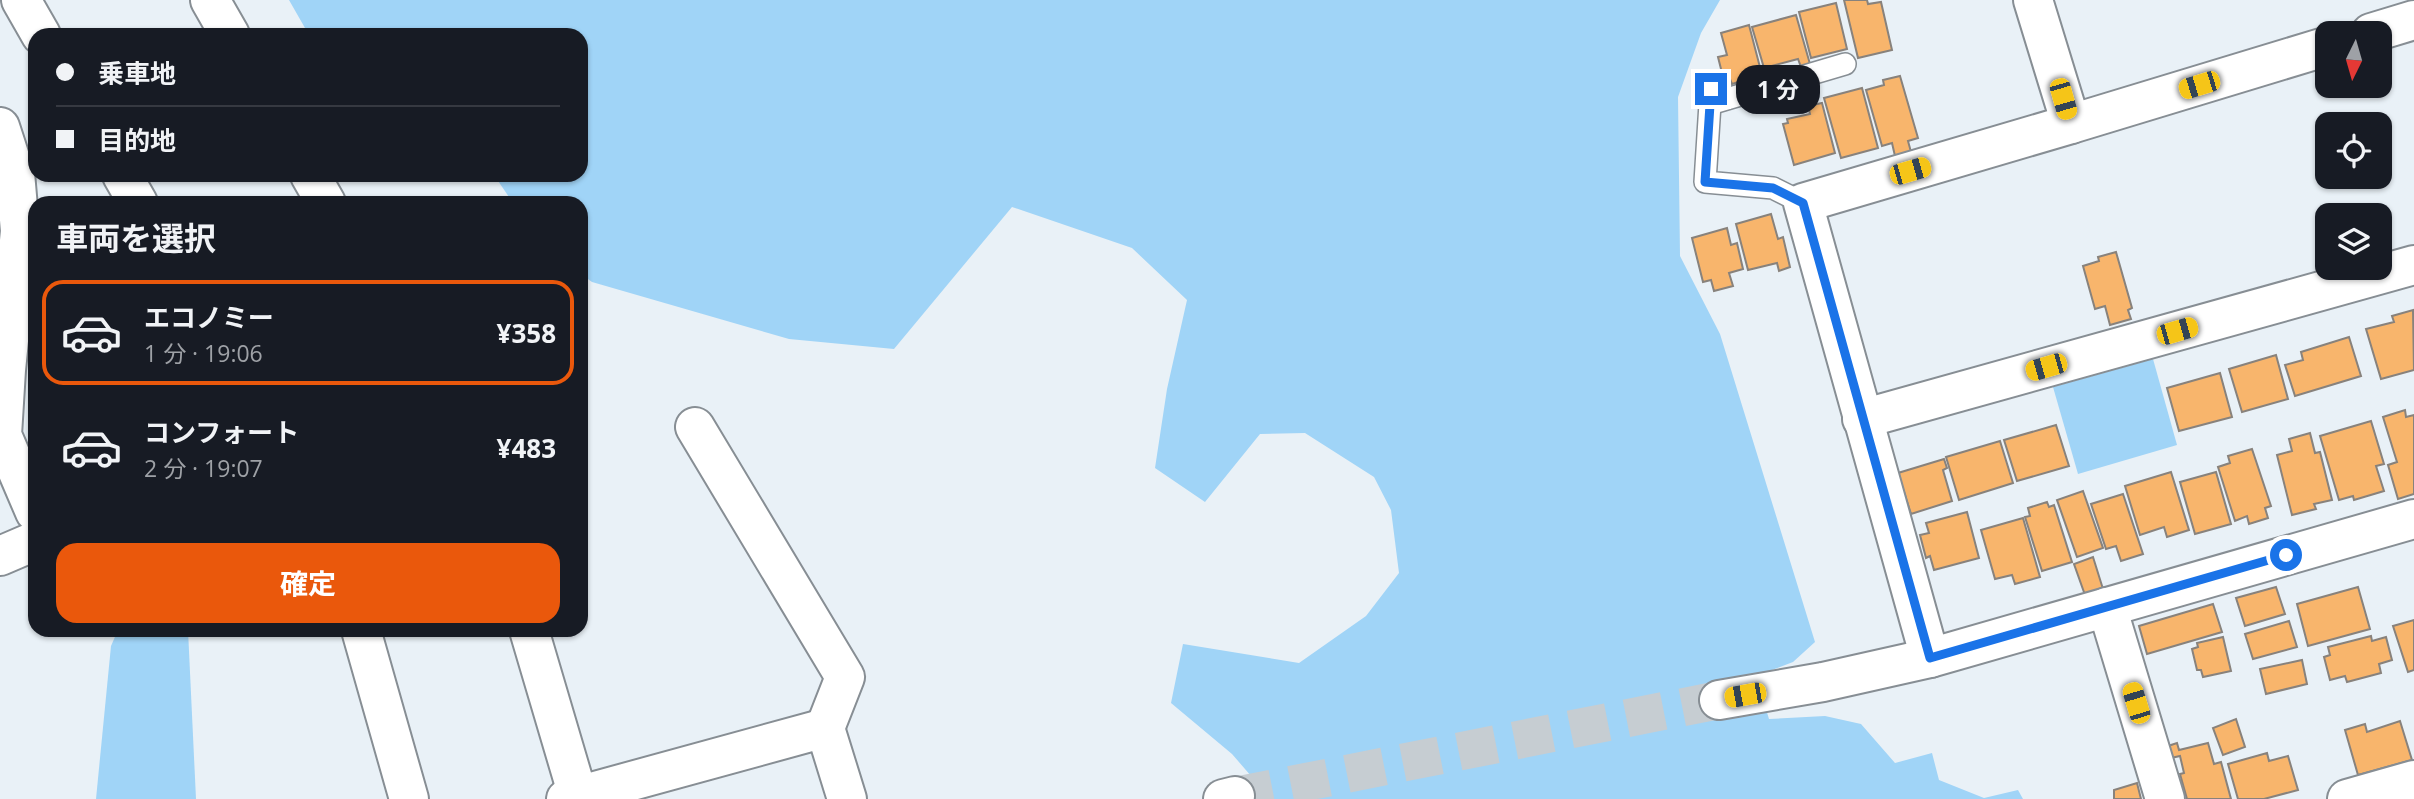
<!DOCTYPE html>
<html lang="ja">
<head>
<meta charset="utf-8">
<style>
	body { margin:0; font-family:"Open Sans","Noto Sans JP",sans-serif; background:#20242c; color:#f1f3f6; height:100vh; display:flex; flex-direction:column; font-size:26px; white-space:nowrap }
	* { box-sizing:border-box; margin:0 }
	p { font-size:23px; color:#9ea1a6 }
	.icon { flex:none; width:38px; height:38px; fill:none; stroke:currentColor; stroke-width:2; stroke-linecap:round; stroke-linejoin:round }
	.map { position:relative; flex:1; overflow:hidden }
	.details { position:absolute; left:28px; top:196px; width:560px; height:441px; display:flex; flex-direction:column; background:#171b24; border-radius:21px; box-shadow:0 2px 5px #0004 }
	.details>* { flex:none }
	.top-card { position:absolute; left:28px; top:28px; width:560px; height:154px; border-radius:21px; box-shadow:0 2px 5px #0004; display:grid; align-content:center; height:154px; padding:0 28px; background:#171b24 }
	.needle { width:46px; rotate:185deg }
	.tools { position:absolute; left:2315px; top:21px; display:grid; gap:14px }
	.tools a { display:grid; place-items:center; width:77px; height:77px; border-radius:14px; background:#171b24; box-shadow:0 2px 5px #0004; font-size:35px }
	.end { position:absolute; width:32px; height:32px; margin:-16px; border:9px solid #1a73e8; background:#fff; box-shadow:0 0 0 4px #fff }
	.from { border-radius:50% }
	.bubble { position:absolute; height:49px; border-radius:21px; background:#171b24; box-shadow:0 2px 5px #0004; font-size:23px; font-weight:700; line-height:49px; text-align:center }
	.car { position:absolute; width:21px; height:42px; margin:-21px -10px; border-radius:9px; box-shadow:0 0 5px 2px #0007; background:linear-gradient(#f5c518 24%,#345 0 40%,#f5c518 0 76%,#345 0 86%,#f5c518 0) }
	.top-card b { display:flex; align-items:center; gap:24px; height:66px; font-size:26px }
	.top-card b+b { border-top:2px solid #363941 }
	.top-card i { width:18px; height:18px; background:#f1f3f6 }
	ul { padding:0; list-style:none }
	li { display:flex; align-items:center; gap:21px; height:105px; margin:0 14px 10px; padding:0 14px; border:4px solid transparent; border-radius:21px }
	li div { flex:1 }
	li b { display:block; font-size:26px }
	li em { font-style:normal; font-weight:700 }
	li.selected { border-color:#ea580c }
	li>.icon { width:63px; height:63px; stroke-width:1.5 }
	h2 { padding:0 28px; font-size:32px; line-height:84px }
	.cta { display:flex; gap:14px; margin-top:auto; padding:14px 28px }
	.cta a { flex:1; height:80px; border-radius:21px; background:#ea580c; color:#fff; font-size:28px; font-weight:700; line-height:80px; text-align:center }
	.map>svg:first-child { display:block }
	.green { fill:#a0d4f7 }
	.building { fill:#f8b56c; stroke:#88827c; stroke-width:2 }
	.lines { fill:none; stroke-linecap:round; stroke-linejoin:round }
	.tertiary-tunnel { stroke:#c6cdd2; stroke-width:38; stroke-dasharray:38 19; stroke-linecap:butt }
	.service-casing { stroke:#878e94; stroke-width:24 }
	.minor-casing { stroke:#878e94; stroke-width:42 }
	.tertiary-casing { stroke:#878e94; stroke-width:42 }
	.service { stroke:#fff; stroke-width:21 }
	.minor { stroke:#fff; stroke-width:38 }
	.tertiary { stroke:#fff; stroke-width:38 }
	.route { stroke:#1a73e8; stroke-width:9 }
</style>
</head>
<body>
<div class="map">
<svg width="2414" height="799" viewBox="0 0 2414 799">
	<rect width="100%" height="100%" fill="#e9f1f7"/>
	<!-- green -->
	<g class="green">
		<polygon points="289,0 1720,0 1701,33 1678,97 1680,256 1720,334 1815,642 1793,662 1756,676 1769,719 1825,716 1861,724 1895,763 1932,753 1939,780 1984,798 2018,790 2023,799 1271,799 1232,754 1171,703 1183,644 1299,663 1366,616 1399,573 1391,510 1374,477 1305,433 1260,434 1205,502 1155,468 1167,389 1187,300 1132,248 1012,207 894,349 789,339 592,282 581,274 581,203 513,203 494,175 581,175 581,35 309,35"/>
		<polygon points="2153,359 2177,445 2078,474 2053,387"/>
		<polygon points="118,630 188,630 196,799 96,799 111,646"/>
	</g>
	<!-- building -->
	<g class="building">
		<polygon points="1844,0 1867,0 1868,4 1881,2 1892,50 1858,58"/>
		<polygon points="1836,3 1847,49 1811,58 1799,12"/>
		<polygon points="1796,15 1810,64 1801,67 1798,59 1764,68 1752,27"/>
		<polygon points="1749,25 1762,75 1732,84 1730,79 1724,81 1718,57 1727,55 1721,33"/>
		<polygon points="1900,76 1918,138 1908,141 1911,152 1895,156 1892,143 1882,146 1866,90 1884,85 1883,80"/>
		<polygon points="1862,88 1878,148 1841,158 1824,98"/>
		<polygon points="1822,103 1835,153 1794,165 1783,124 1788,123 1787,119 1810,114 1808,106"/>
		<polygon points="1771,214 1778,239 1783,237 1790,267 1779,271 1777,263 1748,270 1736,224"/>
		<polygon points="1727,228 1731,245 1737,243 1743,269 1729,273 1733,286 1714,291 1711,280 1703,282 1692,238"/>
		<polygon points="2116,252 2132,308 2128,310 2131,319 2110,325 2105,306 2095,309 2083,266 2099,261 2098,257"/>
		<polygon points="2413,310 2414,370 2381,379 2366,329 2394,322 2392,316"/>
		<polygon points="2349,337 2361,376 2295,396 2285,365 2303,360 2301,352"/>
		<polygon points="2276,355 2288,399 2242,412 2229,369"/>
		<polygon points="2220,373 2232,417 2179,431 2167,388"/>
		<polygon points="2405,410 2406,417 2414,415 2414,494 2398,499 2388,465 2397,462 2383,417"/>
		<polygon points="2371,421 2384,464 2376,466 2384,491 2354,500 2353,496 2339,500 2320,436"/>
		<polygon points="2056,425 2069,466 2017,481 2004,440"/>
		<polygon points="2310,433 2315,453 2320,452 2332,500 2314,504 2316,509 2292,515 2277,455 2292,451 2289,439"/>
		<polygon points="2000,441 2013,483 1959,500 1946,457"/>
		<polygon points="2252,449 2271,506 2265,508 2268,518 2249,524 2247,516 2235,521 2218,467 2230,463 2228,456"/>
		<polygon points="1944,459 1947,468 1943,470 1952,501 1911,514 1898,473"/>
		<polygon points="2171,472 2189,530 2167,537 2164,527 2140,535 2125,486"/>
		<polygon points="2216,472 2231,524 2195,534 2180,482"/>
		<polygon points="2083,491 2103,548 2077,557 2057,500"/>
		<polygon points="2123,494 2143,554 2121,561 2116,546 2106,549 2091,504"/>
		<polygon points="2047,502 2049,507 2054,505 2072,562 2042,571 2025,517 2030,516 2028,508"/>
		<polygon points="1967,512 1979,558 1934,570 1930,556 1926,558 1920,535 1929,533 1926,523"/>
		<polygon points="2023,518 2040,577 2015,584 2012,575 1995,579 1981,530"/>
		<polygon points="2093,557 2103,589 2085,595 2074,564"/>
		<polygon points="2276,587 2285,614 2245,626 2236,598"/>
		<polygon points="2358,587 2370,629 2308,646 2297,604"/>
		<polygon points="2213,604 2222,632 2147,654 2139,626"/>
		<polygon points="2414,620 2414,670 2408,672 2393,626"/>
		<polygon points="2289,621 2297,647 2253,659 2245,634"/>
		<polygon points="2371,636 2372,641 2386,637 2392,660 2379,664 2381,673 2347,682 2345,676 2330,680 2324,657 2330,655 2328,647"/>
		<polygon points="2223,637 2231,671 2203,677 2201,670 2197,670 2192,649 2198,647 2197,643"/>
		<polygon points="2302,660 2307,684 2266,694 2260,669"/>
		<polygon points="2236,719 2245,747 2223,755 2213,728"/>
		<polygon points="2400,721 2412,760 2358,775 2345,730 2365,724 2367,732"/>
		<polygon points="2177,743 2179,750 2208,743 2214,764 2221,762 2231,799 2187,799 2180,774 2184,773 2180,756 2171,758 2168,746"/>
		<polygon points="2267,753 2269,761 2288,756 2298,790 2264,799 2238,799 2228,764"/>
		<polygon points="2137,783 2141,799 2114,799 2114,790"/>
	</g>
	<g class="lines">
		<!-- tertiary-tunnel -->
		<polyline class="tertiary-tunnel" points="1235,796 1719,700"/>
		<!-- service casing -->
		<g class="service-casing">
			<g id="service">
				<polyline points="1711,88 1705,182 1773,188 1803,203"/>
				<polyline points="1710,104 1845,64"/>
			</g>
		</g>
		<!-- minor casing -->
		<g class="minor-casing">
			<g id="minor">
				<polyline points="210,0 230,35"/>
				<polyline points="2371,33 2414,20"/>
				<polyline points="2071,124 2328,46"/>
				<polyline points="0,127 15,173 20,231 6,370 2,435 35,512"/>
				<polyline points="310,175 326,203"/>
				<polyline points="1862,419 2414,265"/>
				<polyline points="695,427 845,677 825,728"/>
				<polyline points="0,556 35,541"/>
				<polyline points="2107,607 2165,799"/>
				<polyline points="529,630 578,796"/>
				<polyline points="1930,658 1803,203 2071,124 2033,0"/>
				<polyline points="566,799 825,728 847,799"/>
				<polyline points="2347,799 2414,780"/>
			</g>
		</g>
		<!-- tertiary casing -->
		<g class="tertiary-casing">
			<g id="tertiary">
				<polyline points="21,0 41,35"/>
				<polyline points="122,175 138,203"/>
				<polyline points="361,630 409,799"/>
				<polyline points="1719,700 1823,682 1930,658 2414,519"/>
				<polyline points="1223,799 1235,796"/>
			</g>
		</g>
		<!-- service -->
		<use href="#service" class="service"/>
		<!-- minor -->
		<use href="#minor" class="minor"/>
		<!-- tertiary -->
		<use href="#tertiary" class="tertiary"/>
	</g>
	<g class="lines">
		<!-- route -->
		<polyline class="route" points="1711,89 1705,182 1773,188 1803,203 1930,658 2286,555"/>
	</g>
</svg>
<div class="tools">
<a><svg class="needle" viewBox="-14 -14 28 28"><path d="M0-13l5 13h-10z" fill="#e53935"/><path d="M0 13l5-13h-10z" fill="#9ea1a6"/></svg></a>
<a><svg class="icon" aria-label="locate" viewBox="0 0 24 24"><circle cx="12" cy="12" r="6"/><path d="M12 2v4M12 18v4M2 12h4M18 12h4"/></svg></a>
<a><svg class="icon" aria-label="layers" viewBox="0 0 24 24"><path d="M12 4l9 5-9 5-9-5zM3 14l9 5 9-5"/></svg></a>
</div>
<i class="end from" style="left:2286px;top:555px"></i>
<i class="end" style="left:1711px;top:89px"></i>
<div class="bubble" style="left:1736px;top:65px;width:84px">1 分</div>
<i class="car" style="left:2199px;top:85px;rotate:253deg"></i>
<i class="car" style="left:2063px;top:99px;rotate:164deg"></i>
<i class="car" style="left:1910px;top:171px;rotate:74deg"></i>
<i class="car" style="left:2177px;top:331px;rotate:74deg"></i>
<i class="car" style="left:2046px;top:367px;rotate:254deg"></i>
<i class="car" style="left:1745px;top:695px;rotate:260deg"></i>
<i class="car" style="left:2136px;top:703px;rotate:343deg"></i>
<div class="top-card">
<b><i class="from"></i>乗車地</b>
<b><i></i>目的地</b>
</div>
<section class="details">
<h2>車両を選択</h2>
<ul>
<li class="selected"><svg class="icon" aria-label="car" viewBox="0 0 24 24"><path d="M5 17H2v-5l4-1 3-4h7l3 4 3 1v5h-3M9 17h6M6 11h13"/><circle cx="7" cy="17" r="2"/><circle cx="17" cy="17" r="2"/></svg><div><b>エコノミー</b><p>1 分 · 19:06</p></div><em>¥358</em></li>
<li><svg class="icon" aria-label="car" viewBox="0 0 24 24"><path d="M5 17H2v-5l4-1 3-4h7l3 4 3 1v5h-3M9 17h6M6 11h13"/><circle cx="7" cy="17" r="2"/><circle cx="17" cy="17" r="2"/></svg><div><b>コンフォート</b><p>2 分 · 19:07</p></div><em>¥483</em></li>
</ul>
<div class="cta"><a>確定</a></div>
</section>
</div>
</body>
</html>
